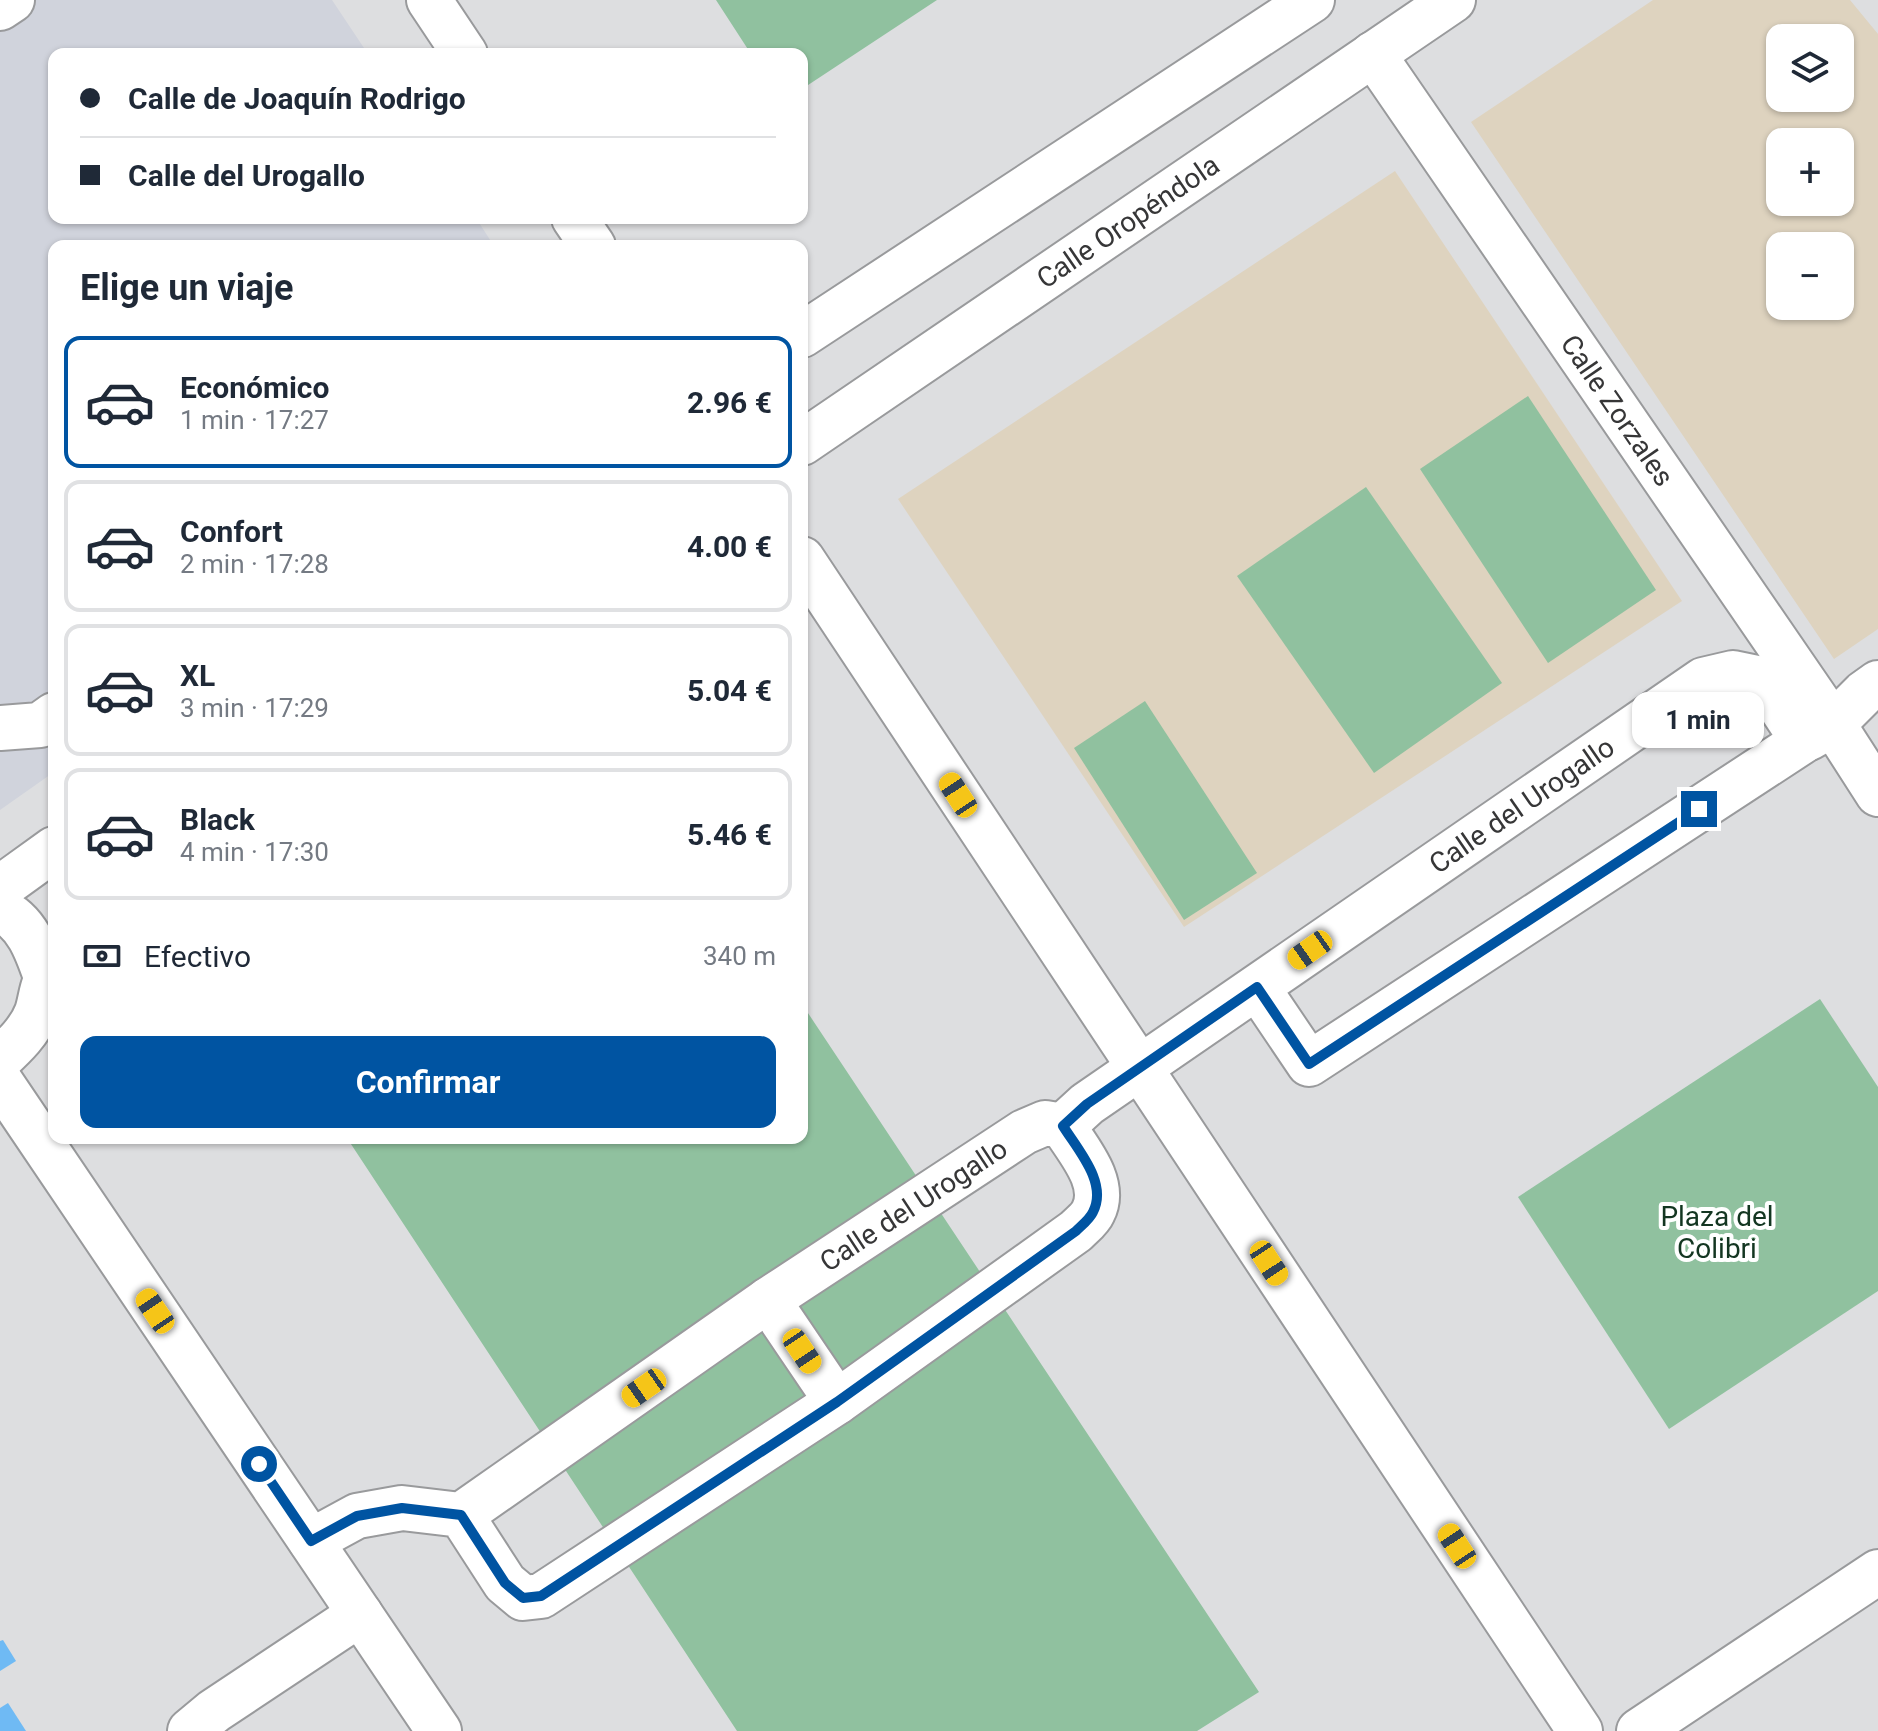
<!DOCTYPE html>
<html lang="es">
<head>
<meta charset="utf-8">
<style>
	body { margin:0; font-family:Roboto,sans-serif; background:#f2f2f3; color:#1f2937; height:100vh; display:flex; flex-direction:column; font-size:30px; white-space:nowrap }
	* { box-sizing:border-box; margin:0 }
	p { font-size:26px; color:#747a83 }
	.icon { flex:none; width:44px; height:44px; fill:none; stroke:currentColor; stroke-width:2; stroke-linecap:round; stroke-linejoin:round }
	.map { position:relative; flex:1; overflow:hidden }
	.sheet { position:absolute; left:48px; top:240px; width:760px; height:904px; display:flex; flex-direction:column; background:#fff; border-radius:16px; box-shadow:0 2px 6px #0004 }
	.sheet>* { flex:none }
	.top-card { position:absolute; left:48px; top:48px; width:760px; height:176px; border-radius:16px; box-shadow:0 2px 6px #0004; display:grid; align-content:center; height:176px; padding:0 32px; background:#fff }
	.fabs { position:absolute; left:1766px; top:24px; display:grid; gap:16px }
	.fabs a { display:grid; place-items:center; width:88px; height:88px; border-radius:16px; background:#fff; box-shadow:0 2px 6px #0004; font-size:40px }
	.end { position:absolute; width:36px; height:36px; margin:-18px; border:10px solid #0054a2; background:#fff; box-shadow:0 0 0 4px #fff }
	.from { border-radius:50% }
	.bubble { position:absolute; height:56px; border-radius:16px; background:#fff; box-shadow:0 2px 6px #0004; font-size:26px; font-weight:700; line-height:56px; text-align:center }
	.car { position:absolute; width:24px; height:48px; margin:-24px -12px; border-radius:10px; box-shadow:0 0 6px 2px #0007; background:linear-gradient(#f5c518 24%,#345 0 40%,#f5c518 0 76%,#345 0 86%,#f5c518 0) }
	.top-card b { display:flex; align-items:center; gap:28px; height:76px; font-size:30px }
	.top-card b+b { border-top:2px solid #e0e1e3 }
	.top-card i { width:20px; height:20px; background:#1f2937 }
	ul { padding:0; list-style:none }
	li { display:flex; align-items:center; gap:24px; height:132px; margin:0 16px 12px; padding:0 16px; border:4px solid #e0e1e3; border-radius:16px }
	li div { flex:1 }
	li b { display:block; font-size:30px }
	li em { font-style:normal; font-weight:700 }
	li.on { border-color:#0054a2 }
	li>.icon { width:72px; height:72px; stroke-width:1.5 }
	h2 { padding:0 32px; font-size:36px; line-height:96px }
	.pay { display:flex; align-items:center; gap:20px; height:88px; padding:0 32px; font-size:30px }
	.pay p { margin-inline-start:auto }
	.action { display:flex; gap:16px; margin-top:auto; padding:16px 32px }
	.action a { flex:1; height:92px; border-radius:16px; background:#0054a2; color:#fff; font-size:32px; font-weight:700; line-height:92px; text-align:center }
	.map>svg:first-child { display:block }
	.built { fill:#d0d3dc }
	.education { fill:#ded3bf; fill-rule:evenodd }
	.green { fill:#90c19f }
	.water { fill:#6fbaf4 }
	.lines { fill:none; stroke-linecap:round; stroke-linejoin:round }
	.minor-casing { stroke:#999a9c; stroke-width:48 }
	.minor { stroke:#fff; stroke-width:44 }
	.route { stroke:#0054a2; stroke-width:10 }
	.labels { text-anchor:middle; stroke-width:8; stroke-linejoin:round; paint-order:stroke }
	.street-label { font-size:28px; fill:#363637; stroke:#fff }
	.park-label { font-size:28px; fill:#133621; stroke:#fff }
</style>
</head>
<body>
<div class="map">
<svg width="1878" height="1731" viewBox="0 0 1878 1731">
	<rect width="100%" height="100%" fill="#dddee0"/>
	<!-- built -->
	<polygon class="built" points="0,0 332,0 368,54 54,54 54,218 476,218 494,246 54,246 54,772 0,810"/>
	<!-- education -->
	<g class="education">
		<path d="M1653 0H1850L1878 34V629L1834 659 1471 122ZM1780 38H1840V98H1780ZM1780 142H1840V202H1780ZM1780 246H1840V306H1780Z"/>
		<polygon points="1395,171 1682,601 1184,927 898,499"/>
	</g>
	<!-- green -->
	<g class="green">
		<polygon points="716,0 937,0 802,89 802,54 751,54"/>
		<polygon points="1528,396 1656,590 1548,663 1420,469"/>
		<polygon points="1366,487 1502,683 1374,773 1237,576"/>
		<polygon points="1145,701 1257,873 1184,920 1074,748"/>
		<polygon points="1820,999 1878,1087 1878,1291 1669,1429 1518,1197"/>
		<polygon points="802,1004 1259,1692 1197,1731 737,1731 347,1138 802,1138"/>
	</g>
	<!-- water -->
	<g class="water">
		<polygon points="3,1640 16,1661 0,1671 0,1641"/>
		<polygon points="8,1703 26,1731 0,1731 0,1708"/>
	</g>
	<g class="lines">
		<!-- minor casing -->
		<g class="minor-casing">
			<g id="minor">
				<polyline points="429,0 465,54"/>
				<polyline points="0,8 12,0"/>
				<path id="s1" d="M1373 54 1833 724 1878 794"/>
				<polyline points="574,218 593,246"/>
				<polyline points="802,335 1312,0"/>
				<path id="s2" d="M802 443 1453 0"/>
				<polyline points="802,559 1580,1731"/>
				<polyline points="0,728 40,725 54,715"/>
				<polyline points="1809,738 1833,724 1864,693 1878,683"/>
				<polyline points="0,888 54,849"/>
				<path d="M0 910C27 921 37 951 46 977"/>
				<path d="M0 1059C14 1046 30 1031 37 1012 42 997 41 981 54 970"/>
				<polyline points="0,1081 439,1731"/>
				<path id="s3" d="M1063 1126 1087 1104 1703 680 1733 673 1762 679 1803 741 1309 1064 1257 987"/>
				<polyline points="768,1300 837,1402"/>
				<path id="s4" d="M311 1541 357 1516 402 1508 461 1515 768 1300 1024 1132 1045 1123 1063 1126C1078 1150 1108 1183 1093 1212 1090 1219 1081 1226 1076 1231L837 1402 541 1596 523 1598 505 1583 461 1515"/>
				<polyline points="190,1731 214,1711 360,1614"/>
				<polyline points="1639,1731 1878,1572"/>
			</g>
		</g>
		<!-- minor -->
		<use href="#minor" class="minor"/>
	</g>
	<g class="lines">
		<!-- route -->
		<path class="route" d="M259 1464 311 1541 357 1516 402 1508 461 1515 505 1583 523 1598 541 1596 837 1402 1076 1231C1081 1226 1090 1219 1093 1212 1108 1183 1078 1150 1063 1126L1087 1104 1257 987 1309 1064 1699 809"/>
	</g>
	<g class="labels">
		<!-- street labels -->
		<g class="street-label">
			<text dy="10" stroke="none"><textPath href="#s2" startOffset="394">Calle Oropéndola</textPath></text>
			<text dy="10" stroke="none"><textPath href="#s1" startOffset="432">Calle Zorzales</textPath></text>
			<text dy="10" stroke="none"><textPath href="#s3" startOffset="560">Calle del Urogallo</textPath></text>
			<text dy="10" stroke="none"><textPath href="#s4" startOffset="706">Calle del Urogallo</textPath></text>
		</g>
		<!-- park labels -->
		<g class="park-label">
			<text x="1717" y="1226">Plaza del<tspan x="1717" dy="32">Colibri</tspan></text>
		</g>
	</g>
</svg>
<div class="fabs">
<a><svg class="icon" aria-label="layers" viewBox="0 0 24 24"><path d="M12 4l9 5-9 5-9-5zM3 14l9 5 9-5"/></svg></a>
<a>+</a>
<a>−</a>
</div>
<i class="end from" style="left:259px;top:1464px"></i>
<i class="end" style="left:1699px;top:809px"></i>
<div class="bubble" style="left:1632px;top:692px;width:132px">1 min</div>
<i class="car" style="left:958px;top:795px;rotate:327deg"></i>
<i class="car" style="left:1310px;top:950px;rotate:235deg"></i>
<i class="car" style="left:1269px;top:1263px;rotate:147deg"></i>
<i class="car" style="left:155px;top:1311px;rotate:326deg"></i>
<i class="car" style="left:802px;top:1351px;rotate:146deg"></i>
<i class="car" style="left:644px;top:1388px;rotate:235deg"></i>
<i class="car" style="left:1457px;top:1546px;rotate:327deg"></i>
<div class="top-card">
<b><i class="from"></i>Calle de Joaquín Rodrigo</b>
<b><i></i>Calle del Urogallo</b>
</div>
<section class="sheet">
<h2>Elige un viaje</h2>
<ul>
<li class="on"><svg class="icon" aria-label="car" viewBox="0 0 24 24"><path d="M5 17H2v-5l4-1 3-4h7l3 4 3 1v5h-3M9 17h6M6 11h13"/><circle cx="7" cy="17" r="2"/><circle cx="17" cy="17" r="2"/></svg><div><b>Económico</b><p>1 min · 17:27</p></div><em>2.96 €</em></li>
<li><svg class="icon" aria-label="car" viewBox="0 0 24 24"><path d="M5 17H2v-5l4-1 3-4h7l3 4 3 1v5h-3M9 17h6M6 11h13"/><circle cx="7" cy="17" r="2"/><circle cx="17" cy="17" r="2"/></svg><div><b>Confort</b><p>2 min · 17:28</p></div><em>4.00 €</em></li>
<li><svg class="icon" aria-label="car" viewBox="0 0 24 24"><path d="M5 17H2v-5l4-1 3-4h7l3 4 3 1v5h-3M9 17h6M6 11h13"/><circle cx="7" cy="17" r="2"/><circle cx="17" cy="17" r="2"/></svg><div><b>XL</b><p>3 min · 17:29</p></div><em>5.04 €</em></li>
<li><svg class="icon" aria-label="car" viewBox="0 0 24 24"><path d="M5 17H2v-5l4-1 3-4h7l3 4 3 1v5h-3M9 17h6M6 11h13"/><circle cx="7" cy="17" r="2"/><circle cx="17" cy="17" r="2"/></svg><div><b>Black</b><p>4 min · 17:30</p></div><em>5.46 €</em></li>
</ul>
<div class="pay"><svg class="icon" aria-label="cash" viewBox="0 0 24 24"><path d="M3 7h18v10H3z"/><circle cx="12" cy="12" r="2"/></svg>Efectivo<p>340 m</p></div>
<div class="action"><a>Confirmar</a></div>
</section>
</div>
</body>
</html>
